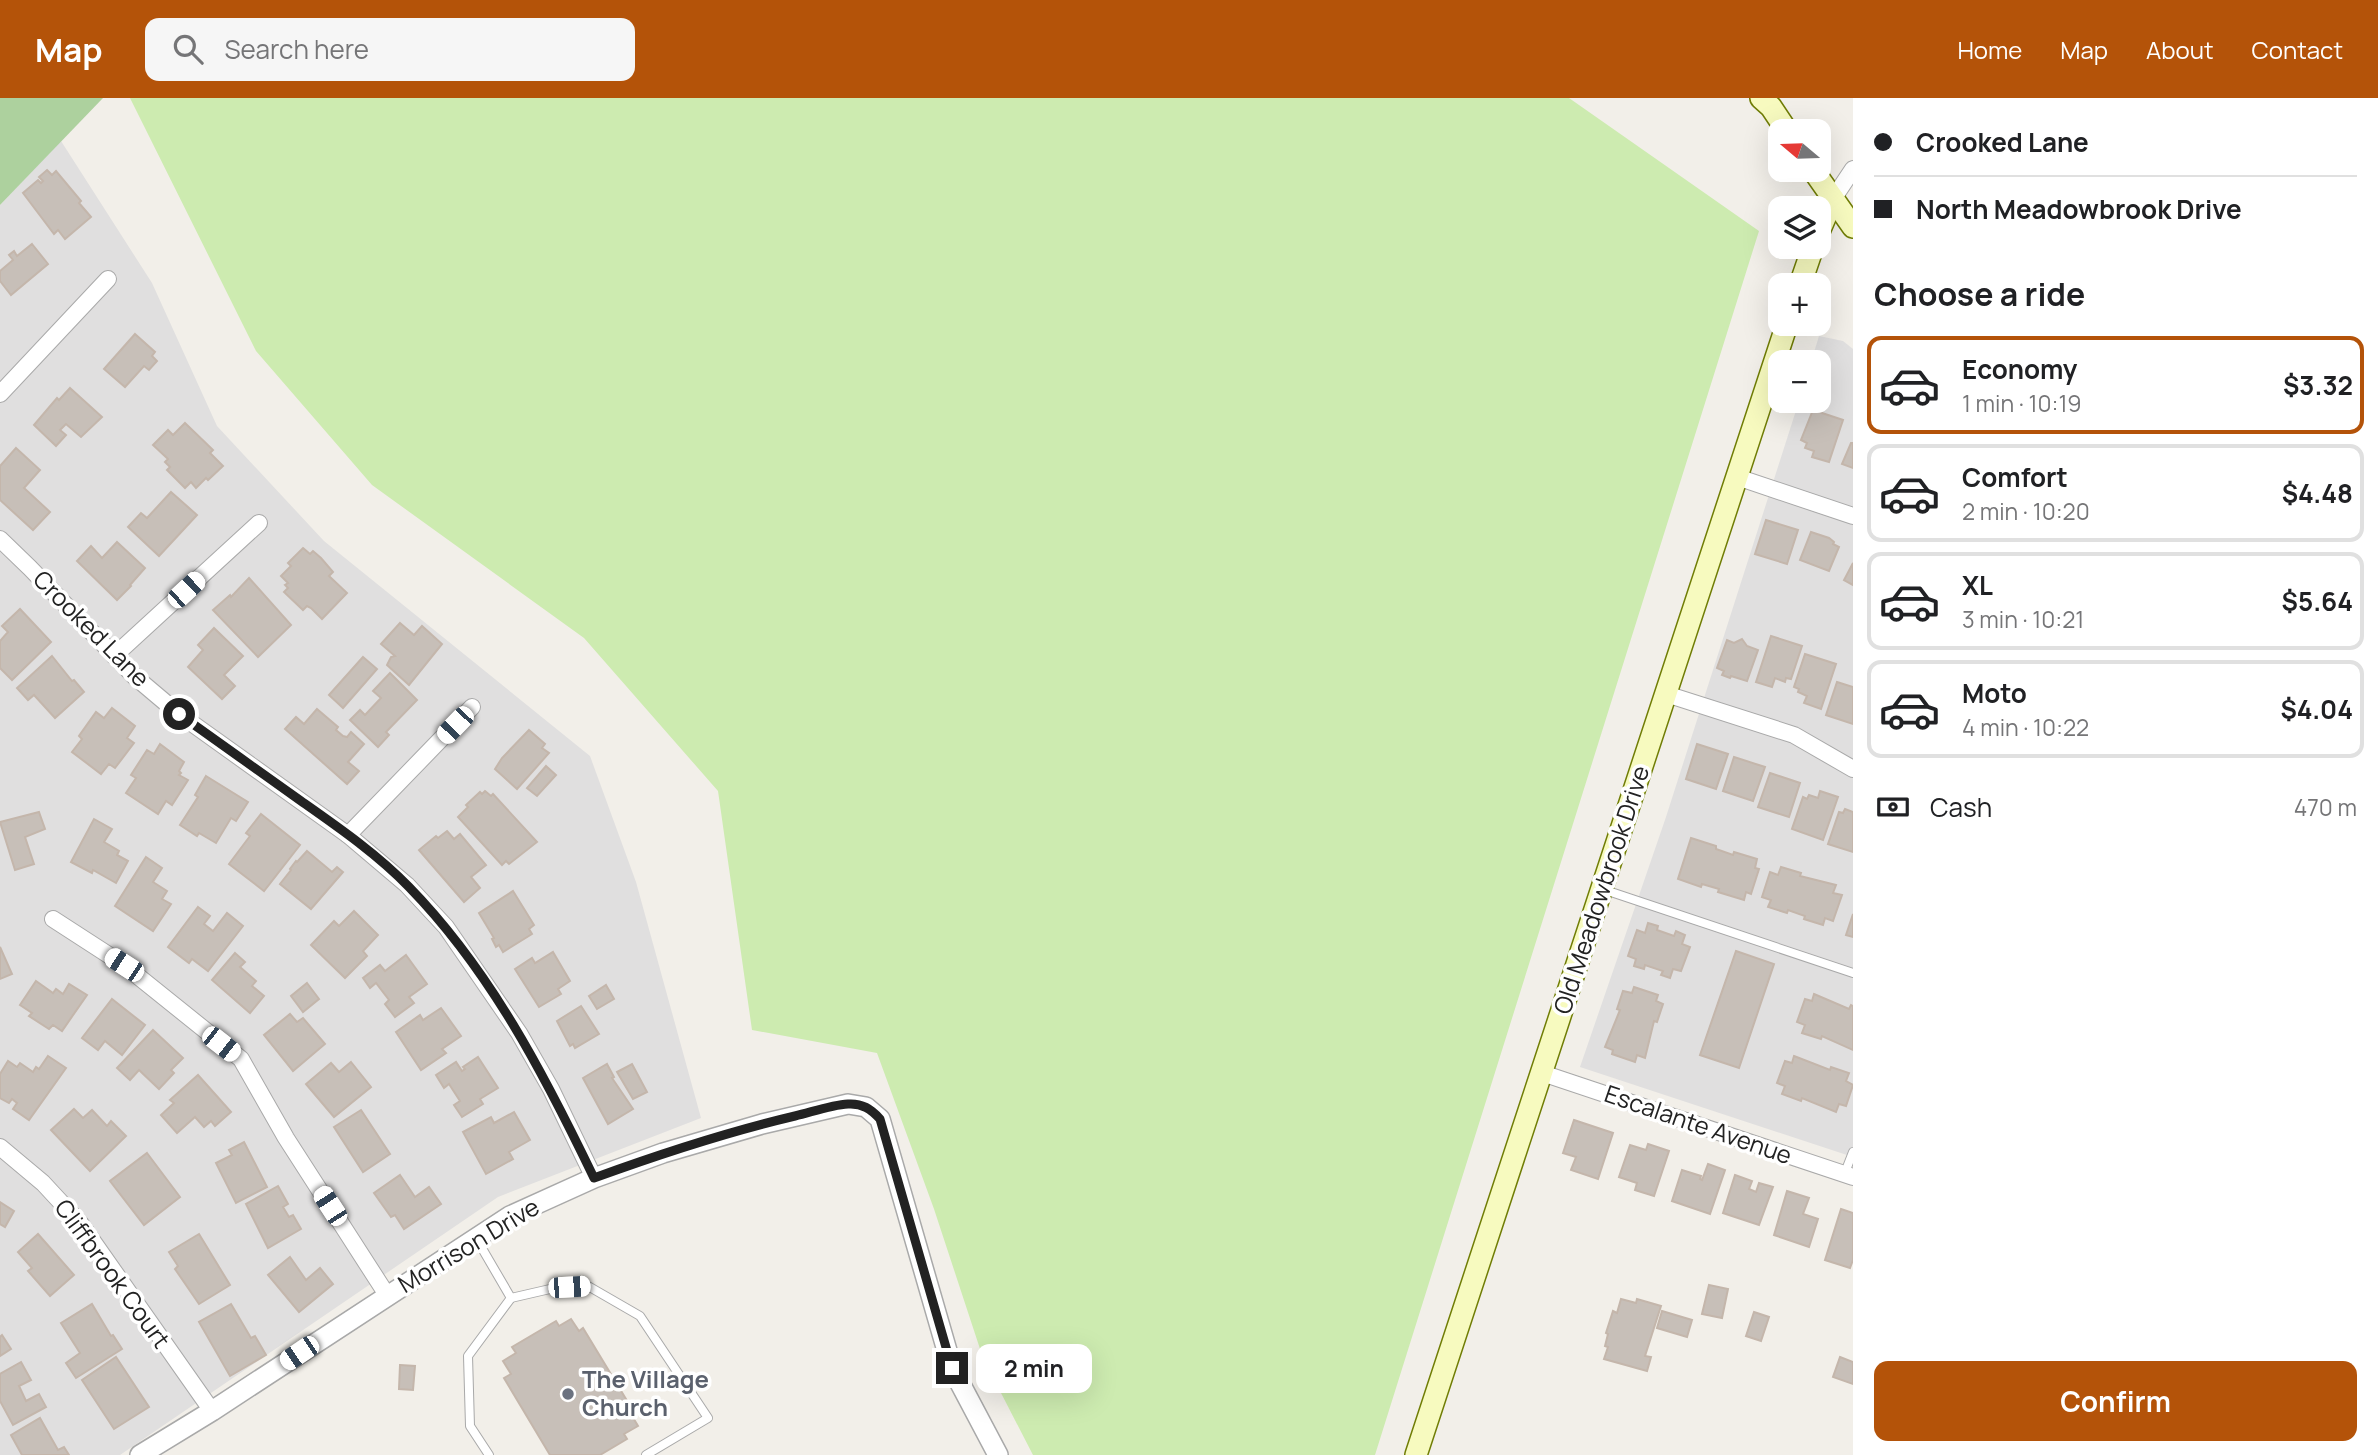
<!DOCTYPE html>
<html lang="en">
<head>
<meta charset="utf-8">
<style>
	body { margin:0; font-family:Manrope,sans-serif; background:#f6f6f6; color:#202124; height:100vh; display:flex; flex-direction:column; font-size:26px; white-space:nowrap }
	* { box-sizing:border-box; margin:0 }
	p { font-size:23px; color:#757577 }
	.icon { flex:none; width:38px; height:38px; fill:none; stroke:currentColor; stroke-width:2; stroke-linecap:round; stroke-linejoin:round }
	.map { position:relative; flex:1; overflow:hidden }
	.details { display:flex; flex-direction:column; background:#fff; width:525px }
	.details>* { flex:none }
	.guide { display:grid; align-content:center; height:154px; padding:0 21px; background:#fff }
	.needle { width:46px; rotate:289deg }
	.fabs { position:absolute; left:1768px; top:21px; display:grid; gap:14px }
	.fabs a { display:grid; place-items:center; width:63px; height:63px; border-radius:14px; background:#fff; box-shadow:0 7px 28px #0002; font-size:35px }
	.end { position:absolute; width:32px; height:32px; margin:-16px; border:9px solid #222; background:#fff; box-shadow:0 0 0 4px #fff }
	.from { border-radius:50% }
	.bubble { position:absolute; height:49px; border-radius:14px; background:#fff; box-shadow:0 7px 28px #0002; font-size:23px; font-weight:700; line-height:49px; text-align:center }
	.car { position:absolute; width:21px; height:42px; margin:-21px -10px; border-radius:9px; box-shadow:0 0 5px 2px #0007; background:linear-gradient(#fff 24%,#345 0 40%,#fff 0 76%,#345 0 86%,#fff 0) }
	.guide b { display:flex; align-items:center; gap:24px; height:66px; font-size:26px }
	.guide b+b { border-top:2px solid #e0e0e0 }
	.guide i { width:18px; height:18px; background:#202124 }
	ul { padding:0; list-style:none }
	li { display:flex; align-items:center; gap:21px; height:98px; margin:0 14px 10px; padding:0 7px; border:4px solid #e0e0e0; border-radius:14px }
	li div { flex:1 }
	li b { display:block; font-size:26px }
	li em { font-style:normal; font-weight:700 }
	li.current { border-color:#b45309 }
	li>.icon { width:63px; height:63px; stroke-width:1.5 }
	h2 { padding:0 21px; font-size:32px; line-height:84px }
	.pay { display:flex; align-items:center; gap:18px; height:77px; padding:0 21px; font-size:26px }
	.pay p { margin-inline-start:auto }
	.primary-button { display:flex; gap:14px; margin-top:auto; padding:14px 21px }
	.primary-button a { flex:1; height:80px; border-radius:14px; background:#b45309; color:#fff; font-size:28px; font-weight:700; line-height:80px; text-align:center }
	header { display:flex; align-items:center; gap:42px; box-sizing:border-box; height:98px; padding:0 35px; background:#b45309; color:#fff }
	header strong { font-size:33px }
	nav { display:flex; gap:38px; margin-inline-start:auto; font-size:24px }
	.search { width:490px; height:63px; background:#f6f6f6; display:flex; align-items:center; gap:18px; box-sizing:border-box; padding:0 24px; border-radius:14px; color:#757577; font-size:26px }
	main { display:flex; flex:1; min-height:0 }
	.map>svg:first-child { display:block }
	.residential { fill:#e0dfdf }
	.grass { fill:#cdebb0 }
	.forest { fill:#add19e }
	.building { fill:#c7bfb8; stroke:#c4b6ab; stroke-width:2 }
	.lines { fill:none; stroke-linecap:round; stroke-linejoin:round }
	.service-casing { stroke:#a9a9a9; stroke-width:10 }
	.minor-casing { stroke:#a9a9a9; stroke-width:18 }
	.tertiary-casing { stroke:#a9a9a9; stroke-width:22 }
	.secondary-casing { stroke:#707d05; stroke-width:24 }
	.service { stroke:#fff; stroke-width:8 }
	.minor { stroke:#fff; stroke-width:16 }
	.tertiary { stroke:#fff; stroke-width:19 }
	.secondary { stroke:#f7fabf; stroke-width:21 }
	.route { stroke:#222; stroke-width:9 }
	.worship-dot { fill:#6b7280; stroke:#fff; stroke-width:2.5 }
	.labels { text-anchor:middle; stroke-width:7; stroke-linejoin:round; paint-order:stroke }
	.street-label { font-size:24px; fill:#222; stroke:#fff }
	.worship-label { font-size:24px; font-weight:bold; fill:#5b616d; stroke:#fff; text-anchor:start }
</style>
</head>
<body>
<header>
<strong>Map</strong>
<div class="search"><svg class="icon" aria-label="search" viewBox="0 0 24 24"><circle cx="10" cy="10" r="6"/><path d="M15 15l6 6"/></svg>Search here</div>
<nav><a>Home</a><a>Map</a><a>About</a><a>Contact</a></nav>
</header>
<main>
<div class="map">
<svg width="1853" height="1357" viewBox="0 0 1853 1357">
	<rect width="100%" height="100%" fill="#f2efe9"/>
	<!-- residential -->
	<g class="residential">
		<polygon points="61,43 152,185 217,328 324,443 590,658 636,784 701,1020 498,1099 120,1357 0,1357 0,107"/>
		<polygon points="1819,238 1843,243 1853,251 1853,1059 1580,969 1666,719 1799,303 1818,303 1818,264 1811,264"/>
	</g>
	<!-- grass -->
	<polygon class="grass" points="130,0 1569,0 1759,133 1375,1357 1033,1357 983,1260 934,1111 877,955 752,932 718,693 584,540 372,387 256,253"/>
	<!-- forest -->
	<polygon class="forest" points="0,0 103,0 0,107"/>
	<!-- building -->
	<g class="building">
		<polygon points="47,72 52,77 56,73 81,103 79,105 91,119 65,141 58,132 54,136 23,95 38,82 41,85 43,83 39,79"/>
		<polygon points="32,146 48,166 11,197 0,183 0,173 13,162 9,157 14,153 17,158"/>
		<polygon points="135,236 155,254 152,258 157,263 149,272 144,268 125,289 104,271"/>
		<polygon points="70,290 102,319 81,339 66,326 60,332 66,337 56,348 34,327 57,300 59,302"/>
		<polygon points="1813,312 1843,322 1829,364 1812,359 1814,353 1805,350 1807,345 1801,342"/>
		<polygon points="185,325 213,352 210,355 223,368 208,382 206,380 196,390 191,384 185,390 167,372 170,369 165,364 168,361 153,347 168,332 173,337"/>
		<polygon points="1851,345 1853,345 1853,370 1842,366"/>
		<polygon points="16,350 40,372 24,390 50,414 33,432 0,402 0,368"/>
		<polygon points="171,394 197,417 159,458 128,429 141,415 147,420"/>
		<polygon points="1766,422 1798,432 1787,466 1755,456"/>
		<polygon points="1811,434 1829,440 1834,444 1833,446 1839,449 1829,473 1800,462"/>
		<polygon points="117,444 145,470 130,487 131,488 117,502 77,463 91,448 102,460"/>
		<polygon points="303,450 310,456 313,453 321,460 333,474 329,478 347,495 322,521 311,510 307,508 303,512 284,494 288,490 285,487 288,485 281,478 291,468 288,465"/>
		<polygon points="1853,465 1853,487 1844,482"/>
		<polygon points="249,480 291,527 258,559 213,512 230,497 231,499"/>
		<polygon points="20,511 51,544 12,582 0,570 0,543 8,534 2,528"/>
		<polygon points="400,525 414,537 422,528 442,546 409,587 387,567 391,559 395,558 381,546"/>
		<polygon points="214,530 243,558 224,577 235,588 222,601 188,569 203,552 198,547"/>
		<polygon points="1771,538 1802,548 1791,581 1786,580 1785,584 1775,580 1772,589 1756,584"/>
		<polygon points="1742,541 1747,548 1758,552 1747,583 1731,578 1730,580 1722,577 1724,573 1717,570 1727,542 1734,545"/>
		<polygon points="1805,556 1836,566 1821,611 1804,605 1807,598 1798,594 1799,591 1794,589"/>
		<polygon points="52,558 72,583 74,582 84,594 55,620 34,597 28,602 17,590"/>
		<polygon points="363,559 377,571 343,610 329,597"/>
		<polygon points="390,575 417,602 386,634 389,637 378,649 350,622 360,612 365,617 381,600 373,593"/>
		<polygon points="1837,584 1853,589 1853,626 1826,617"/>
		<polygon points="112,610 135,628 127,640 134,645 115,670 109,666 101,676 72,654 82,641 79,638 96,614 104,620"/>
		<polygon points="317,611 338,629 336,632 343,638 347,639 351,634 364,646 348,664 359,673 347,686 285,631 296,619 304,626"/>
		<polygon points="529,632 545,646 542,650 549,655 517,691 495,671 502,660"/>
		<polygon points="160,646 184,664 179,673 181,675 179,677 188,682 172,707 166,703 158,716 126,695 136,680 131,677 147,652 154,656"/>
		<polygon points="1697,646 1728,656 1716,691 1686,681"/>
		<polygon points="1734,659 1765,669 1753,703 1723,693"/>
		<polygon points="546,668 556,677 537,698 527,690"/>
		<polygon points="1770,675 1800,685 1789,719 1758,709"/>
		<polygon points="206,678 248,704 236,723 231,720 216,745 199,735 197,738 180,727 198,699 195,697"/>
		<polygon points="485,693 491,698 493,696 537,744 509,766 506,763 502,767 458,719 468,709 466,707 480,694 482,696"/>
		<polygon points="1820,693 1838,699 1823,742 1792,731 1803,699 1807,701 1809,697 1818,700"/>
		<polygon points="1845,711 1853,714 1853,754 1828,746 1839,714 1843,715"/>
		<polygon points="39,714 45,731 25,739 34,766 15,772 0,724"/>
		<polygon points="261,716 300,747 264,793 229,766 250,738 246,735"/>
		<polygon points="94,721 112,731 104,744 119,753 117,757 128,763 116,785 93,772 92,775 71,764"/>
		<polygon points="447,733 454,741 460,736 486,767 471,779 480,790 464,804 419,752 436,738 438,740"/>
		<polygon points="1691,740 1716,748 1716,751 1733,757 1734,754 1757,761 1755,770 1759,771 1751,796 1746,794 1744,802 1718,794 1719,791 1702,786 1701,789 1678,781"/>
		<polygon points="307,753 332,774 337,769 343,774 311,811 280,786 291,772 290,771 296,763 297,764"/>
		<polygon points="146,759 162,770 153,784 167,793 162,801 171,806 153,833 115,808"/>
		<polygon points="1781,769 1801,775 1800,778 1836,787 1833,795 1842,797 1833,823 1825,820 1823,827 1804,821 1805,818 1788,812 1787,815 1768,809 1771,802 1762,799 1770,774 1778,777"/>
		<polygon points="513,793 534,827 529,831 532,836 503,854 499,847 496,849 492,841 494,840 479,815"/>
		<polygon points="198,809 210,818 204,826 213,833 227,815 243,828 208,873 192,861 189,865 168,849"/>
		<polygon points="354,813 378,837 363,853 367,858 345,880 311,847 334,823 339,828"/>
		<polygon points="1853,816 1853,839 1846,837"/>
		<polygon points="1648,825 1658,828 1657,832 1674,838 1676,833 1685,837 1682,846 1690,849 1681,873 1673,871 1670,880 1661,877 1663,873 1645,867 1644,871 1634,868 1636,861 1628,858 1637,832 1645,835"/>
		<polygon points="0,849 12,876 0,881"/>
		<polygon points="1736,853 1774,866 1739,970 1700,957"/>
		<polygon points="553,854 570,883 558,891 561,896 539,909 515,871 532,860 535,865"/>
		<polygon points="235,855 245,864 240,869 256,883 252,888 264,898 250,915 212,882"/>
		<polygon points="406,857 427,886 409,899 414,905 395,919 385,906 389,902 376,885 370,890 363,880 380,867 385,873"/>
		<polygon points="36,883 53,895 56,891 63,896 69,886 87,897 62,933 53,927 49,931 29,918 32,915 20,907"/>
		<polygon points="307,885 319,901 303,914 291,898"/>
		<polygon points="606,887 614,901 597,911 589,898"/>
		<polygon points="1634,889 1658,897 1656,903 1663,906 1657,924 1654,923 1645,960 1637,957 1635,964 1612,956 1613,952 1605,949 1620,912 1617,911 1623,893 1632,895"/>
		<polygon points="1814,896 1849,911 1851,907 1853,908 1853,952 1822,938 1821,941 1802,935 1805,927 1797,924 1805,901 1812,903"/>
		<polygon points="112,901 145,927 122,957 105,943 98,952 82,940"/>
		<polygon points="581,908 599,936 575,950 573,946 570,948 557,923"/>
		<polygon points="441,910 461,938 442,951 446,955 421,972 396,934 420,917 423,922"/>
		<polygon points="290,916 297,924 303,920 325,946 293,973 264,937"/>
		<polygon points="153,932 183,960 171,972 174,975 159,991 139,972 130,982 117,970"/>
		<polygon points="48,958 66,970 29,1022 13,1011 17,1005 12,1001 9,1005 0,1000 0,976 8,963 17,969 20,965 33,974 36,969 39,971"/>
		<polygon points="1794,958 1830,972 1831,969 1849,975 1846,983 1853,987 1846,1008 1839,1006 1836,1014 1802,1000 1801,1003 1782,996 1785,988 1777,985 1785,963 1792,965"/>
		<polygon points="478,959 498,990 480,1001 483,1006 462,1019 454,1007 460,1003 449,986 444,990 436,977 456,964 462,973 465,971 463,969"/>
		<polygon points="351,964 371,989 334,1019 306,986 331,965 339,974"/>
		<polygon points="607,966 614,979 612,980 633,1011 608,1026 583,980"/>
		<polygon points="632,966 647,994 633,1001 617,974"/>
		<polygon points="198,977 231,1014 215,1028 211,1023 204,1029 195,1019 177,1035 161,1017 174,1005 170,1002"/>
		<polygon points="74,1011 83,1020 92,1012 107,1028 111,1023 126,1038 90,1073 51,1032"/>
		<polygon points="361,1012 390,1056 363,1074 334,1029"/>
		<polygon points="514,1014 530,1042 509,1054 513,1061 486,1076 463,1034 491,1019 494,1025"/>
		<polygon points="1574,1022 1613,1035 1598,1081 1571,1072 1576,1059 1563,1055"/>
		<polygon points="244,1044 267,1089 236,1105 216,1065 232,1057 229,1052"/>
		<polygon points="1648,1046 1669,1053 1654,1098 1635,1092 1637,1085 1619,1079 1630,1047 1646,1052"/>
		<polygon points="147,1055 180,1099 144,1127 110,1083"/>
		<polygon points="1708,1066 1725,1072 1710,1116 1672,1103 1682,1072 1701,1078 1700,1081 1702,1082"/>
		<polygon points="400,1077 415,1099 429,1089 441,1106 404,1131 395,1117 391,1119 374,1095"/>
		<polygon points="1735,1077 1752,1083 1749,1091 1756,1094 1759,1085 1773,1089 1759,1127 1723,1115"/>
		<polygon points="278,1088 288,1106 283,1109 289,1119 293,1117 301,1131 268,1150 246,1106"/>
		<polygon points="1787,1093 1809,1100 1803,1116 1818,1121 1809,1149 1774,1137"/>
		<polygon points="0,1104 14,1113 5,1129 0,1126"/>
		<polygon points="1841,1111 1853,1115 1853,1162 1850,1170 1825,1162"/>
		<polygon points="38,1136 74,1177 50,1198 28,1173 32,1170 18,1154"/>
		<polygon points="199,1136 230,1187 199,1206 175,1171 178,1168 169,1154"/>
		<polygon points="290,1159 306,1182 320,1170 333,1186 299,1214 268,1177"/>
		<polygon points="1709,1187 1728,1191 1722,1220 1702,1216"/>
		<polygon points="1621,1201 1636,1205 1637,1201 1661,1208 1645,1258 1651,1259 1647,1273 1604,1261 1608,1249 1605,1248 1608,1236 1606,1235 1613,1213 1617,1215"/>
		<polygon points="92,1206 111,1238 113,1237 122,1251 76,1280 66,1265 80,1255 61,1225"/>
		<polygon points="231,1206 251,1240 255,1238 266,1257 230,1278 199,1224"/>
		<polygon points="1662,1213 1692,1222 1687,1239 1657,1230"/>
		<polygon points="1754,1214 1769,1219 1761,1243 1746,1238"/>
		<polygon points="571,1221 579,1233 583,1230 632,1311 629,1313 638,1328 624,1336 627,1341 600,1357 550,1357 504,1280 511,1276 503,1263 516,1255 512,1249 556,1223 559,1228"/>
		<polygon points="2,1237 11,1251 0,1258 0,1239"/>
		<polygon points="116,1259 149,1309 114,1331 82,1282"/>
		<polygon points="1840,1259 1853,1264 1853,1286 1833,1279"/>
		<polygon points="21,1264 31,1282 19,1288 26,1303 39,1296 46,1309 13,1327 0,1303 0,1276"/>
		<polygon points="400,1267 415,1268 413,1292 399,1291"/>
		<polygon points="40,1320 58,1352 64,1349 69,1357 22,1357 11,1337"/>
	</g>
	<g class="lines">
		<!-- service casing -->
		<g class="service-casing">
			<g id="service">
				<polyline points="1602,791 1853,875"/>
				<polyline points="1844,1077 1853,1054"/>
				<polyline points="476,1140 511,1200 468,1258 470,1328 489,1357"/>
				<polyline points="511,1200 550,1191 588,1188 640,1218 708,1320 646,1357"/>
			</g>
		</g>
		<!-- minor casing -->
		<g class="minor-casing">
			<g id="minor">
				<polyline points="1833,101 1853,71"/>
				<polyline points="0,296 108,181"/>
				<polyline points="1737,379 1853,418"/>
				<polyline points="0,441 30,470 134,578 179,616 348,737 407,787 446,829 519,935 551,991 594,1080"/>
				<polyline points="114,558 259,425"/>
				<polyline points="1666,596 1794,637 1853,671"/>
				<polyline points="348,737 472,609"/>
				<polyline points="53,821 124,867 241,961 286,1040 387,1197"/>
				<polyline points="1542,975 1853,1079"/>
				<polyline points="0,1049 43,1085 80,1125 212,1313"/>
			</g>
		</g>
		<!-- tertiary casing -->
		<g class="tertiary-casing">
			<polyline id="tertiary" points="140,1357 212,1313 510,1118 594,1080 663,1055 762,1026 848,1006 866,1009 880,1021 952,1270 998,1357"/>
		</g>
		<!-- secondary casing -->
		<g class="secondary-casing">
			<g id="secondary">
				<polyline points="1761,0 1771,9 1787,33"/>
				<polyline points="1813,72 1853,129"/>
				<polyline points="1818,136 1833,101"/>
				<polyline points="1800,187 1813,149"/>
				<polyline points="1416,1357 1787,226"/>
			</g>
		</g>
		<!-- service -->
		<use href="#service" class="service"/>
		<!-- minor -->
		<use href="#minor" class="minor"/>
		<!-- tertiary -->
		<use href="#tertiary" class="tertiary"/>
		<!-- secondary -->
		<use href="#secondary" class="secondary"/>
	</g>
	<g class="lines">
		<!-- route -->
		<path class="route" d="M179 616C220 645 260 674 301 703 338 729 377 756 409 789 490 872 544 976 594 1080 660 1056 727 1034 795 1018 812 1014 831 1007 848 1006 862 1005 871 1011 880 1021L952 1270"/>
	</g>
	<!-- markers -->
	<circle class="worship-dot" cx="568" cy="1296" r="7"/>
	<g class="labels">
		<!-- street labels -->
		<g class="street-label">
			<text transform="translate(91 531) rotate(45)" y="8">Crooked Lane</text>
			<text transform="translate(1602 792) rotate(-72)" y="8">Old Meadowbrook Drive</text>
			<text transform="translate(1698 1027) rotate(19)" y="8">Escalante Avenue</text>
			<text transform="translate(469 1148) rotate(-31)" y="8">Morrison Drive</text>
			<text transform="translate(112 1176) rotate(54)" y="8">Cliffbrook Court</text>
		</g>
		<!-- worship labels -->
		<g class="worship-label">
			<text x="582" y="1290">The Village<tspan x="582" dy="28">Church</tspan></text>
		</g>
	</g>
</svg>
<div class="fabs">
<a><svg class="needle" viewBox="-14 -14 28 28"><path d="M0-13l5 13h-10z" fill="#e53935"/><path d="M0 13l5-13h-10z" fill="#757577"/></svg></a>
<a><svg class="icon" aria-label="layers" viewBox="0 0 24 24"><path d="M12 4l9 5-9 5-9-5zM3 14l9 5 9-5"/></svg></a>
<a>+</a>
<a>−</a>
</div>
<i class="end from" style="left:179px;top:616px"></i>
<i class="end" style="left:952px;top:1270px"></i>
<div class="bubble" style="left:976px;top:1246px;width:116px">2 min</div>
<i class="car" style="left:186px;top:492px;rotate:47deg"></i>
<i class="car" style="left:455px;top:627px;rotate:224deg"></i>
<i class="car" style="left:124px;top:867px;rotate:303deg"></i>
<i class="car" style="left:221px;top:946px;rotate:128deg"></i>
<i class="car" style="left:330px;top:1108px;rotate:327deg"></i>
<i class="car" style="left:569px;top:1189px;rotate:87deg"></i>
<i class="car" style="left:299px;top:1255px;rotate:236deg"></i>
</div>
<section class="details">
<div class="guide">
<b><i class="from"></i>Crooked Lane</b>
<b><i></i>North Meadowbrook Drive</b>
</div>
<h2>Choose a ride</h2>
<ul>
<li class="current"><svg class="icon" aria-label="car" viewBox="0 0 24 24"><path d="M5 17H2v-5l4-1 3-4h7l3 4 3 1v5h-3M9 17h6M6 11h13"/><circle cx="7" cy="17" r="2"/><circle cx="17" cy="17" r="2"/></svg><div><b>Economy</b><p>1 min · 10:19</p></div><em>$3.32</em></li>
<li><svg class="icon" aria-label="car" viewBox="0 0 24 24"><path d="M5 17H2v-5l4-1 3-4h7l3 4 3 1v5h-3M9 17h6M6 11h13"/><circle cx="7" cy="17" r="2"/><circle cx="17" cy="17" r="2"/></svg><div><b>Comfort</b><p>2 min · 10:20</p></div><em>$4.48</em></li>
<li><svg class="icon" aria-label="car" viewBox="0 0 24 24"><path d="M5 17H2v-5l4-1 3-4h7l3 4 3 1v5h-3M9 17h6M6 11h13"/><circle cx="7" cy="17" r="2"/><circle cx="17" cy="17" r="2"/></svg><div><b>XL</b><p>3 min · 10:21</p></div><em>$5.64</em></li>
<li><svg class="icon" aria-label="car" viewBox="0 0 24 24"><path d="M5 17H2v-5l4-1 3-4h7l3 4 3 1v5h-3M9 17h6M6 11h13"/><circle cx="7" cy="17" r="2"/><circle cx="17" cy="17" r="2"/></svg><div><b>Moto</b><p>4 min · 10:22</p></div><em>$4.04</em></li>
</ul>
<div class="pay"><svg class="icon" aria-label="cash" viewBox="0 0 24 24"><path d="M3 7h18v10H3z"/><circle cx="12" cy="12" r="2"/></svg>Cash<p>470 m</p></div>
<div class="primary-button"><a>Confirm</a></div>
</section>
</main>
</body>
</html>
